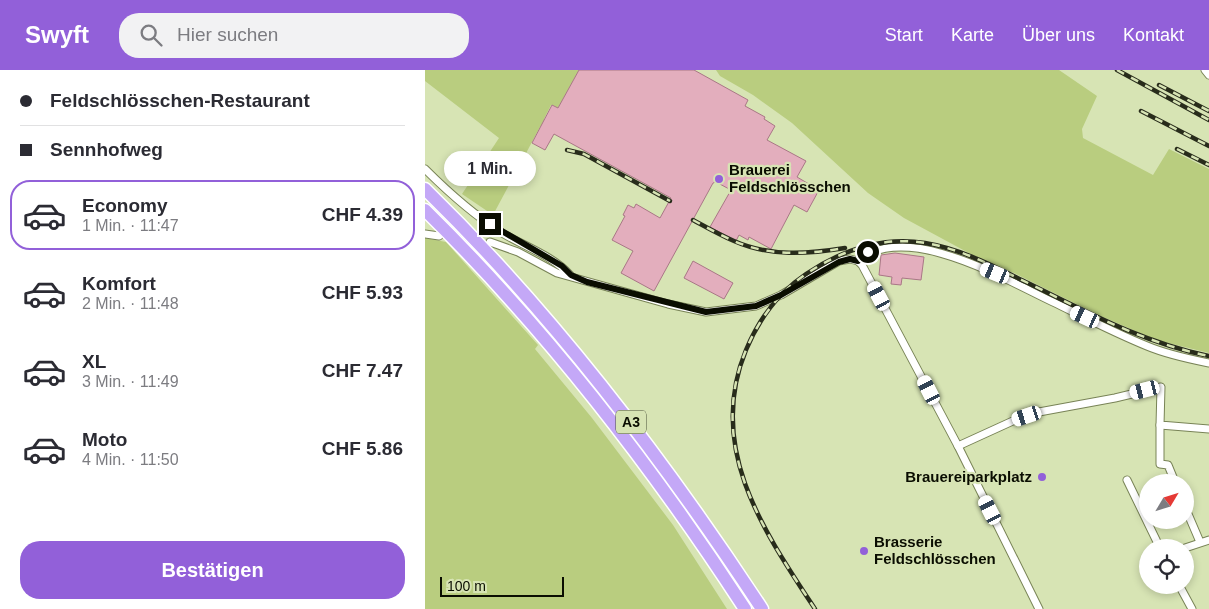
<!DOCTYPE html>
<html lang="de">
<head>
<meta charset="utf-8">
<style>
	body { margin:0; font-family:Helvetica,sans-serif; background:#f2f2f3; color:#2b2b33; height:100vh; display:flex; flex-direction:column; font-size:19px; white-space:nowrap }
	* { box-sizing:border-box; margin:0 }
	p { font-size:16px; color:#7c7c81 }
	.icon { flex:none; width:28px; height:28px; fill:none; stroke:currentColor; stroke-width:2; stroke-linecap:round; stroke-linejoin:round }
	.map { position:relative; flex:1; overflow:hidden }
	.details { display:flex; flex-direction:column; background:#fff; width:425px }
	.details>* { flex:none }
	.hud { display:grid; align-content:center; height:110px; padding:0 20px; background:#fff }
	.needle { width:32px; rotate:52deg }
	.controls { position:absolute; left:714px; top:404px; display:grid; gap:10px }
	.controls a { display:grid; place-items:center; width:55px; height:55px; border-radius:50%; background:#fff; box-shadow:0 2px 8px #0003; font-size:25px }
	.scale { position:absolute; left:15px; bottom:12px; width:124px; box-sizing:border-box; padding-left:5px; border:2px solid #0a0d01; border-top:0; font-size:14px; line-height:18px; white-space:nowrap; color:#0a0d01; -webkit-text-stroke:4px #d7e4b4; paint-order:stroke }
	.end { position:absolute; width:22px; height:22px; margin:-11px; border:6px solid #0a0d01; background:#fff; box-shadow:0 0 0 2px #fff }
	.from { border-radius:50% }
	.bubble { position:absolute; height:35px; border-radius:18px; background:#fff; box-shadow:0 2px 8px #0003; font-size:16px; font-weight:700; line-height:35px; text-align:center }
	.car { position:absolute; width:15px; height:30px; margin:-15px -8px; border-radius:6px; box-shadow:0 0 4px 1px #0007; background:linear-gradient(#fff 24%,#345 0 40%,#fff 0 76%,#345 0 86%,#fff 0) }
	.hud b { display:flex; align-items:center; gap:18px; height:48px; font-size:19px }
	.hud b+b { border-top:1px solid #e1e1e2 }
	.hud i { width:12px; height:12px; background:#2b2b33 }
	ul { padding:0; list-style:none }
	li { display:flex; align-items:center; gap:15px; height:70px; margin:0 10px 8px; padding:0 10px; border:2px solid transparent; border-radius:20px }
	li div { flex:1 }
	li b { display:block; font-size:19px }
	li em { font-style:normal; font-weight:700 }
	li.active { border-color:#9260d9 }
	li>.icon { width:45px; height:45px; stroke-width:1.5 }
	.action { display:flex; gap:10px; margin-top:auto; padding:10px 20px }
	.action a { flex:1; height:58px; border-radius:20px; background:#9260d9; color:#fff; font-size:20px; font-weight:700; line-height:58px; text-align:center }
	header { display:flex; align-items:center; gap:30px; box-sizing:border-box; height:70px; padding:0 25px; background:#9260d9; color:#fff }
	header strong { font-size:24px }
	nav { display:flex; gap:28px; margin-inline-start:auto; font-size:18px }
	.search { width:350px; height:45px; background:#f2f2f3; display:flex; align-items:center; gap:12px; box-sizing:border-box; padding:0 18px; border-radius:20px; color:#7c7c81; font-size:19px }
	main { display:flex; flex:1; min-height:0 }
	.map>svg:first-child { display:block }
	.green { fill:#b9cd7f }
	.building { fill:#e3aebd; stroke:#a97786 }
	.lines { fill:none; stroke-linecap:round; stroke-linejoin:round }
	.minor-tunnel { stroke:#b8c499; stroke-width:7; stroke-dasharray:7 3.5; stroke-linecap:butt }
	.minor-casing { stroke:#788356; stroke-width:9 }
	.motorway-casing { stroke:#fff; stroke-width:15 }
	.minor { stroke:#fff; stroke-width:7 }
	.motorway { stroke:#c4a8f7; stroke-width:12 }
	.rail-casing { stroke:#282c1b; stroke-width:4.5 }
	.rail { stroke:#d7e4b4; stroke-width:2.5; stroke-dasharray:8; stroke-linecap:butt }
	.route { stroke:#0a0d01; stroke-width:6 }
	.poi-dot { fill:#9260d9; stroke:#d7e4b4; stroke-width:2 }
	.labels { text-anchor:middle; stroke-width:4.5; stroke-linejoin:round; paint-order:stroke }
	.shield { fill:#d7e4b4; stroke:#484e37; stroke-width:1 }
	.shield-label { font-size:14px; font-weight:bold; fill:#0a0d01 }
	.poi-label { font-size:15px; font-weight:bold; fill:#0a0d01; stroke:#d7e4b4; text-anchor:start }
</style>
</head>
<body>
<header>
<strong>Swyft</strong>
<div class="search"><svg class="icon" aria-label="search" viewBox="0 0 24 24"><circle cx="10" cy="10" r="6"/><path d="M15 15l6 6"/></svg>Hier suchen</div>
<nav><a>Start</a><a>Karte</a><a>Über uns</a><a>Kontakt</a></nav>
</header>
<main>
<section class="details">
<div class="hud">
<b><i class="from"></i>Feldschlösschen-Restaurant</b>
<b><i></i>Sennhofweg</b>
</div>
<ul>
<li class="active"><svg class="icon" aria-label="car" viewBox="0 0 24 24"><path d="M5 17H2v-5l4-1 3-4h7l3 4 3 1v5h-3M9 17h6M6 11h13"/><circle cx="7" cy="17" r="2"/><circle cx="17" cy="17" r="2"/></svg><div><b>Economy</b><p>1 Min. · 11:47</p></div><em>CHF 4.39</em></li>
<li><svg class="icon" aria-label="car" viewBox="0 0 24 24"><path d="M5 17H2v-5l4-1 3-4h7l3 4 3 1v5h-3M9 17h6M6 11h13"/><circle cx="7" cy="17" r="2"/><circle cx="17" cy="17" r="2"/></svg><div><b>Komfort</b><p>2 Min. · 11:48</p></div><em>CHF 5.93</em></li>
<li><svg class="icon" aria-label="car" viewBox="0 0 24 24"><path d="M5 17H2v-5l4-1 3-4h7l3 4 3 1v5h-3M9 17h6M6 11h13"/><circle cx="7" cy="17" r="2"/><circle cx="17" cy="17" r="2"/></svg><div><b>XL</b><p>3 Min. · 11:49</p></div><em>CHF 7.47</em></li>
<li><svg class="icon" aria-label="car" viewBox="0 0 24 24"><path d="M5 17H2v-5l4-1 3-4h7l3 4 3 1v5h-3M9 17h6M6 11h13"/><circle cx="7" cy="17" r="2"/><circle cx="17" cy="17" r="2"/></svg><div><b>Moto</b><p>4 Min. · 11:50</p></div><em>CHF 5.86</em></li>
</ul>
<div class="action"><a>Bestätigen</a></div>
</section>
<div class="map">
<svg width="784" height="539" viewBox="0 0 784 539">
	<rect width="100%" height="100%" fill="#d7e4b4"/>
	<!-- green -->
	<g class="green">
		<polygon points="0,0 154,0 133,38 126,35 119,49 126,53 115,57 68,145 37,124 74,68 0,11"/>
		<polygon points="291,0 634,0 672,26 657,59 658,68 728,105 744,79 784,99 784,283 731,270 671,244 589,203 566,195 479,148 443,123 367,53 328,25 295,6"/>
		<polygon points="0,168 21,172 113,275 110,279 167,348 248,455 302,539 0,539"/>
	</g>
	<!-- building -->
	<g class="building">
		<polygon points="154,0 269,0 323,30 320,36 340,47 339,49 350,56 342,70 381,91 372,107 394,120 382,142 369,135 346,179 324,167 323,170 314,165 311,171 285,157 306,120 291,112 288,113 229,221 196,203 208,181 187,170 200,146 198,145 203,135 209,138 211,134 235,148 246,128 129,64 120,80 107,73 127,35 133,38"/>
		<polygon points="470,183 499,187 496,210 477,208 476,215 466,214 467,207 454,205 456,185"/>
		<polygon points="268,191 308,213 299,229 259,208"/>
	</g>
	<g class="lines">
		<!-- minor-tunnel -->
		<polyline class="minor-tunnel" points="29,168 65,172"/>
		<!-- minor casing -->
		<g class="minor-casing">
			<g id="minor">
				<polyline points="780,0 784,5"/>
				<path d="M0 99C24 123 49 145 77 163 99 176 128 186 145 205"/>
				<polyline points="0,164 14,166"/>
				<polyline points="65,172 93,182 132,203 243,234 281,242 331,236 356,225 414,191 425,189 433,191"/>
				<polyline points="433,191 437,195 533,376 614,539"/>
				<path d="M433 191C481 150 581 210 628 232 659 247 690 263 722 276 741 284 764 289 784 293"/>
				<polyline points="735,355 735,394 743,395 750,412"/>
				<polyline points="533,376 590,350 614,342 690,328 736,317 735,355 784,359"/>
				<polyline points="702,410 735,478"/>
				<polyline points="760,437 775,472"/>
				<polyline points="760,478 784,470"/>
				<polyline points="754,515 767,539"/>
			</g>
		</g>
		<!-- motorway casing -->
		<g class="motorway-casing">
			<g id="motorway">
				<path d="M0 119C129 245 238 388 337 539"/>
				<path d="M0 140C122 260 227 396 320 539"/>
			</g>
		</g>
		<!-- minor -->
		<use href="#minor" class="minor"/>
		<!-- motorway -->
		<use href="#motorway" class="motorway"/>
		<!-- rail casing -->
		<g class="rail-casing">
			<g id="rail">
				<polyline points="692,0 784,50"/>
				<polyline points="734,15 784,41"/>
				<polyline points="716,41 784,76"/>
				<polyline points="752,79 784,95"/>
				<polyline points="142,80 159,84 245,131"/>
				<path d="M268 150C281 157 295 165 309 171 345 187 383 184 420 178"/>
				<path d="M390 539C338 460 281 377 321 280 334 249 354 222 381 204 417 180 457 166 500 173 537 179 570 197 603 213 662 242 719 273 784 286"/>
			</g>
		</g>
		<!-- rail -->
		<use href="#rail" class="rail"/>
	</g>
	<g class="lines">
		<!-- route -->
		<polyline class="route" points="65,154 137,196 146,205 162,212 281,242 331,236 356,225 414,192 425,189 433,191 443,182"/>
	</g>
	<!-- markers -->
	<g class="poi-dot">
		<circle cx="294" cy="109" r="5"/>
		<circle cx="617" cy="407" r="5"/>
		<circle cx="439" cy="481" r="5"/>
	</g>
	<g class="labels">
		<!-- shield labels -->
		<rect class="shield" x="191" y="340.5" width="30" height="23" rx="4"/>
		<g class="shield-label">
			<text x="206" y="357">A3</text>
		</g>
		<!-- poi labels -->
		<g class="poi-label">
			<text x="304" y="105">Brauerei<tspan x="304" dy="17">Feldschlösschen</tspan></text>
			<text x="607" y="412" text-anchor="end">Brauereiparkplatz</text>
			<text x="449" y="477">Brasserie<tspan x="449" dy="17">Feldschlösschen</tspan></text>
		</g>
	</g>
</svg>
<div class="controls">
<a><svg class="needle" viewBox="-14 -14 28 28"><path d="M0-13l5 13h-10z" fill="#e53935"/><path d="M0 13l5-13h-10z" fill="#7c7c81"/></svg></a>
<a><svg class="icon" aria-label="locate" viewBox="0 0 24 24"><circle cx="12" cy="12" r="6"/><path d="M12 2v4M12 18v4M2 12h4M18 12h4"/></svg></a>
</div>
<div class="scale">100 m</div>
<i class="end from" style="left:443px;top:182px"></i>
<i class="end" style="left:65px;top:154px"></i>
<div class="bubble" style="left:19px;top:81px;width:92px">1 Min.</div>
<i class="car" style="left:570px;top:203px;rotate:292deg"></i>
<i class="car" style="left:454px;top:226px;rotate:332deg"></i>
<i class="car" style="left:660px;top:247px;rotate:295deg"></i>
<i class="car" style="left:504px;top:320px;rotate:333deg"></i>
<i class="car" style="left:720px;top:320px;rotate:256deg"></i>
<i class="car" style="left:602px;top:346px;rotate:252deg"></i>
<i class="car" style="left:565px;top:440px;rotate:333deg"></i>
</div>
</main>
</body>
</html>
